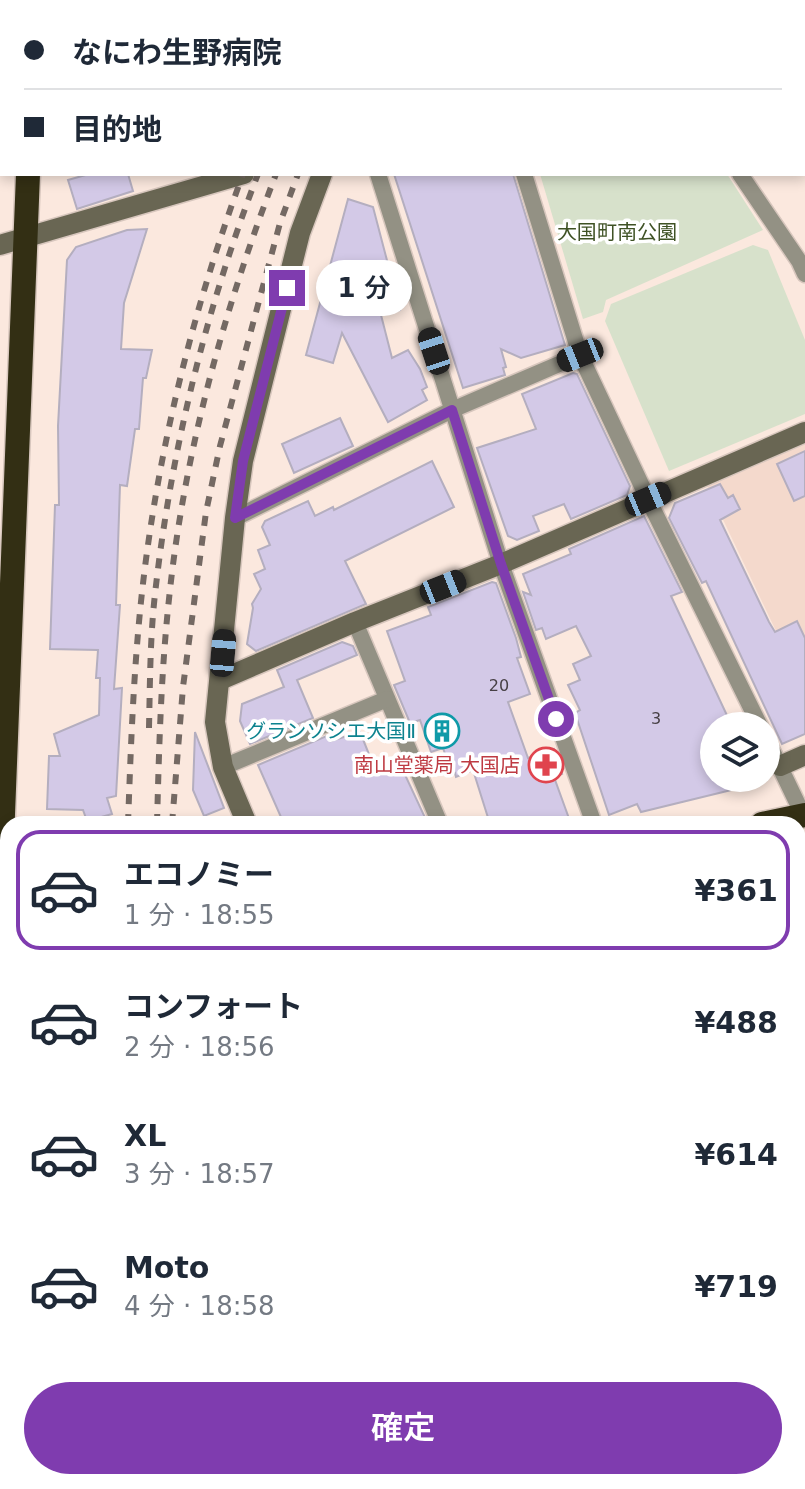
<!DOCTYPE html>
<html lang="ja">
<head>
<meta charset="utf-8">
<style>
	body { margin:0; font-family:"DejaVu Sans","Noto Sans JP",sans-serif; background:#f6f6f7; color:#1f2937; height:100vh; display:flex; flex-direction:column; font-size:30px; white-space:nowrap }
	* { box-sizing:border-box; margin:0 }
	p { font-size:26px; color:#747a83 }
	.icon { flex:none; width:44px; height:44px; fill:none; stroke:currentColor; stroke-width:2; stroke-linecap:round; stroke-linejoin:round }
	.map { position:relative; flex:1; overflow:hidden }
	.details { position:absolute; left:0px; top:816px; width:806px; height:674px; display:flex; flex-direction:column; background:#fff; border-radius:24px 24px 0 0; box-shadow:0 4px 12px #0003 }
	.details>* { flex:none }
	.guide { position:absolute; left:0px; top:0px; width:806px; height:176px; box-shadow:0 4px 12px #0003; display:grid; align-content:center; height:176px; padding:0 24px; background:#fff }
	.buttons { position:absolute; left:700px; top:712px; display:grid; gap:16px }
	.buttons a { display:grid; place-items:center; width:80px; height:80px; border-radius:50%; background:#fff; box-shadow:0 4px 12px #0003; font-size:40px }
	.end { position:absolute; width:36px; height:36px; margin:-18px; border:10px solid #7f3caf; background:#fff; box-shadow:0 0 0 4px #fff }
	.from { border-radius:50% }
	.bubble { position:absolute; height:56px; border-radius:28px; background:#fff; box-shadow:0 4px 12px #0003; font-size:26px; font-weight:600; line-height:56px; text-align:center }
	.car { position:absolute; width:24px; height:48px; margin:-24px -12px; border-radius:10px; box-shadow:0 0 6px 2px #0007; background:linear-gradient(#222 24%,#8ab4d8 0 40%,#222 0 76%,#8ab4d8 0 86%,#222 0) }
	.guide b { display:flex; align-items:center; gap:28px; height:76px; font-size:30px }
	.guide b+b { border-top:2px solid #e0e1e3 }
	.guide i { width:20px; height:20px; background:#1f2937 }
	ul { padding:14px 0 0; list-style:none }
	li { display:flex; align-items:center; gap:24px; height:120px; margin:0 16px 12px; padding:0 8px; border:4px solid transparent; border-radius:24px }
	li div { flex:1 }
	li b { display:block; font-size:30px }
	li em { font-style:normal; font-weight:600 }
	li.on { border-color:#7f3caf }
	li>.icon { width:72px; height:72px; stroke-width:1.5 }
	.cta { display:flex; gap:16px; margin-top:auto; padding:16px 24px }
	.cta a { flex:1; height:92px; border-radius:48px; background:#7f3caf; color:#fff; font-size:32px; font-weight:600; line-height:92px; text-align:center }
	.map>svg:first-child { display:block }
	.built { fill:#f4d9cc }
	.green { fill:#d7e1cb }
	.building { fill:#d3c9e7; stroke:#b4aebf; stroke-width:2 }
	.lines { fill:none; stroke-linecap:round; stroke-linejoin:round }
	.street-casing { stroke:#d7c6bd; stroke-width:19 }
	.secondary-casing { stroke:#d7c6bd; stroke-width:23 }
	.highway-casing { stroke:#d7c6bd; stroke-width:27 }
	.street { stroke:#939184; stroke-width:16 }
	.secondary { stroke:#696653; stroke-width:20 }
	.highway { stroke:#332f14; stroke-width:24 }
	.rail { stroke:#746963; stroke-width:6; stroke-dasharray:10 10; stroke-linecap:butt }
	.route { stroke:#7f3caf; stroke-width:10 }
	.labels { text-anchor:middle; stroke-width:7; stroke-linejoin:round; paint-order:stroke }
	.number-label { font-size:16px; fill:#474045 }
	.park-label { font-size:20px; fill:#3f5225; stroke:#fff }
	.culture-label { font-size:20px; fill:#0d838f; stroke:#fff; text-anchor:end }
	.health-label { font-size:20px; fill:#be3a42; stroke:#fff; text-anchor:end }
</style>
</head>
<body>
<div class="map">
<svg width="805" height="1489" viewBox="0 0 805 1489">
	<rect width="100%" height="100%" fill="#fbe8de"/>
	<!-- built -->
	<g class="built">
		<polygon points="805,444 805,692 707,486"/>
		<polygon points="805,898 805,1303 798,1305 798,900"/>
	</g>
	<!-- green -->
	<g class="green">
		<polygon points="540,174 727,174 763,230 606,300 603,312 583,319"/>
		<polygon points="753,245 768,250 805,340 805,414 669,471 605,321 611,304"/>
		<polygon points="805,917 805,964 803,965 798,944 798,919"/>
		<polygon points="805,973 805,1219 798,1221 798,974"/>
		<polygon points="629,1482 696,1482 699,1489 632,1489"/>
	</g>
	<!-- building -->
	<g class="building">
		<polygon points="89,174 128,174 133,191 77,209 68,180"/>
		<polygon points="394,174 513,174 565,345 521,358 501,349 506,367 503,368 505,375 463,388"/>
		<polygon points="348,199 373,207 400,310 381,315 392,358 408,350 420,369 427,387 422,390 427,400 388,422 342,333 333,363 306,355"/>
		<polygon points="147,229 124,303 121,349 152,350 146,378 143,378 139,429 135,429 127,486 120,485 116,605 120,605 114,689 122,688 116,796 107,798 112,814 87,821 83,810 47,809 49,756 60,756 54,734 99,715 100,678 96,678 98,650 50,649 55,505 59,505 58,426 67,260 76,247 127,230"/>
		<polygon points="573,373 577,374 630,486 627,495 571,519 564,504 533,516 539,531 517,540 508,536 477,448 536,429 522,394"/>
		<polygon points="340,418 353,446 294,473 282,444"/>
		<polygon points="805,451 805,496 794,501 777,464"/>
		<polygon points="432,461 454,507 345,561 366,604 256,651 247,644 253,608 252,604 261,589 254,574 265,569 258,550 270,545 262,527 265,521 308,501 315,516 333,507 334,510"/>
		<polygon points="720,484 728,498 733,495 740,509 720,520 769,622 775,632 797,621 805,638 805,734 782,744 706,581 702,583 669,518 675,503"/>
		<polygon points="644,516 682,592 671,596 732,726 714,726 714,778 755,778 756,784 641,812 637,804 609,815 575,713 580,710 568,685 580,680 573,664 591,656 576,626 546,639 542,628 536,630 523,592 531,595 523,574 571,554 569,549"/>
		<polygon points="492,582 496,583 516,638 521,657 517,658 530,694 508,702 528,758 554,749 562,774 554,777 571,824 490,824 473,770 456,777 455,773 452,774 443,748 431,752 420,720 410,723 394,685 405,681 387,631 431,615 428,607"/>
		<polygon points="342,642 353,646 357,655 297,680 313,718 250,744 240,721 242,704 284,687 277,670"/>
		<polygon points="195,732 224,808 204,816 193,790"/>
		<polygon points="360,732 377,774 400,764 428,824 284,824 258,765 329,735 331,741"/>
	</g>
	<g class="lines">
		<!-- street casing -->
		<g class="street-casing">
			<g id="street">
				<polyline points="623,0 624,2"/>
				<polyline points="249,2 250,0"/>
				<polyline points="0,22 2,22"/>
				<polyline points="378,174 501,564 594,824"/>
				<polyline points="524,174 580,355 648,499 760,726"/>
				<polyline points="740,174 799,261 805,274"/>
				<polyline points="235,518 452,410 580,355"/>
				<polyline points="355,622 440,824"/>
				<polyline points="766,738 803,815"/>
				<polyline points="223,767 387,699"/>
				<polyline points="798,1317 805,1315"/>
				<polyline points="0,1433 8,1439"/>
				<polyline points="40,1482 43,1489"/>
				<polyline points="188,1482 188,1489"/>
				<polyline points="356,1482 358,1489"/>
				<polyline points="542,1482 544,1489"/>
				<polyline points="708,1482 710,1489"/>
			</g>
		</g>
		<!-- secondary casing -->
		<g class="secondary-casing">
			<g id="secondary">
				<polyline points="396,2 398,0"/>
				<polyline points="718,2 724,0"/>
				<polyline points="0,245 244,174"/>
				<polyline points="220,680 355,622 501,564 805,432"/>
				<polyline points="780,766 805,755"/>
				<polyline points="247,824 223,767 215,722 235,518 243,461 300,233 322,174"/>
			</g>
		</g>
		<!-- highway casing -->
		<g class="highway-casing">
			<g id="highway">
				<polyline points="34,2 34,0"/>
				<polyline points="762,824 805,815"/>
				<polyline points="798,865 805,863"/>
				<polyline points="0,891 28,174"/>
				<polyline points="0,920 8,933"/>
				<polyline points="0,999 8,997"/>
				<polyline points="0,1045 8,1044"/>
			</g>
		</g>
		<!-- street -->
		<use href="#street" class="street"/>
		<!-- secondary -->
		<use href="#secondary" class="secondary"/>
		<!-- highway -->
		<use href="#highway" class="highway"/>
		<!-- rail -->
		<g class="rail">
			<polyline points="321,2 322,0"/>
			<polyline points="340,2 341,0"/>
			<polyline points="359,2 360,0"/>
			<polyline points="372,2 373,0"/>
			<path d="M149 728C150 683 150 638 155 594 171 450 206 309 258 174"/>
			<path d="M128 824C131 741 134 657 144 575 161 437 195 304 243 174"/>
			<path d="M157 824C159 749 161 673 169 599 184 453 224 310 276 174"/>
			<polyline points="172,824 183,687 206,512 220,446 280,223 298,174"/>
			<polyline points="109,1489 110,1482"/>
			<polyline points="125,1489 125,1482"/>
			<polyline points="137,1489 137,1482"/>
			<polyline points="156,1489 156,1482"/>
		</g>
	</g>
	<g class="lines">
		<!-- route -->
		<polyline class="route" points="287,288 243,461 235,518 452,410 501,564 556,719"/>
	</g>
	<!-- icons -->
	<defs>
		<g id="building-ring" transform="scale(1.8)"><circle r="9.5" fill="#fff" stroke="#0f9aa8" stroke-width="1.5"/><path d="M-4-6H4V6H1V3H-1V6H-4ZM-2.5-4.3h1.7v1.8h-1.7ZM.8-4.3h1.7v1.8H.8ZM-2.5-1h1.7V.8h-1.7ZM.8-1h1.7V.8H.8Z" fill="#0f9aa8"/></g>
		<g id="pharmacy-ring" transform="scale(1.8)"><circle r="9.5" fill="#fff" stroke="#e0444e" stroke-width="1.5"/><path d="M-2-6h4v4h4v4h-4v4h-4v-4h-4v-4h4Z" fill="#e0444e"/></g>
	</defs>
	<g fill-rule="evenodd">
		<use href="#building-ring" x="442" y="731"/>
		<use href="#pharmacy-ring" x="546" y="765"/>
	</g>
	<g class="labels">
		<!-- number labels -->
		<g class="number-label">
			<text x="499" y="691">20</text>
			<text x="656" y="724">3</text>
		</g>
		<!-- park labels -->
		<g class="park-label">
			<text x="617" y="239">大国町南公園</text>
		</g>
		<!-- culture labels -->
		<g class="culture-label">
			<text x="416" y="738">グランソシエ大国Ⅱ</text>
		</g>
		<!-- health labels -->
		<g class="health-label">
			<text x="520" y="772">南山堂薬局 大国店</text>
		</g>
	</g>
</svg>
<div class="buttons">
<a><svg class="icon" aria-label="layers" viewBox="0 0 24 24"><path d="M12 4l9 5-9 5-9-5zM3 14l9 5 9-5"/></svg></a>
</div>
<i class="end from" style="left:556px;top:719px"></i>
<i class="end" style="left:287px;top:288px"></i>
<div class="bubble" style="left:316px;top:260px;width:96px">1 分</div>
<i class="car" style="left:434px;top:351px;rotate:342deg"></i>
<i class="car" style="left:580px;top:355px;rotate:248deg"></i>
<i class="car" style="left:648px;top:499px;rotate:67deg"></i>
<i class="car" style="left:443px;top:587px;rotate:68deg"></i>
<i class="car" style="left:223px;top:653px;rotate:5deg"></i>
<div class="guide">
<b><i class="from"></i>なにわ生野病院</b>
<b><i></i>目的地</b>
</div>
<section class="details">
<ul>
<li class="on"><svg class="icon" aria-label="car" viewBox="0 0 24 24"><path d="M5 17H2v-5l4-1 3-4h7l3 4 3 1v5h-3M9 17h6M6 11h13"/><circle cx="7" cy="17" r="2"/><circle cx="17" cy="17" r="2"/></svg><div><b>エコノミー</b><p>1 分 · 18:55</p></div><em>¥361</em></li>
<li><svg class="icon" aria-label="car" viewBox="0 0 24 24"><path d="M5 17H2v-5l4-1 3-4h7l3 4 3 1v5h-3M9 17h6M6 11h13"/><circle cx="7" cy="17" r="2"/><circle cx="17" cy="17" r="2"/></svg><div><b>コンフォート</b><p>2 分 · 18:56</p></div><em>¥488</em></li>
<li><svg class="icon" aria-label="car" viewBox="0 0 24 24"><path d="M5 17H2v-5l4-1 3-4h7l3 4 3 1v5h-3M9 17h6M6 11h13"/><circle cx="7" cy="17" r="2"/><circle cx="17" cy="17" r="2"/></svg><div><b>XL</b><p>3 分 · 18:57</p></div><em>¥614</em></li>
<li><svg class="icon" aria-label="car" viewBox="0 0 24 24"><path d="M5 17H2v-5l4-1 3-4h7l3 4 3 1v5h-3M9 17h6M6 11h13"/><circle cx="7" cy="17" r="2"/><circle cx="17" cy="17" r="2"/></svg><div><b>Moto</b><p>4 分 · 18:58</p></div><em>¥719</em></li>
</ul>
<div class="cta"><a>確定</a></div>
</section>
</div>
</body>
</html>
